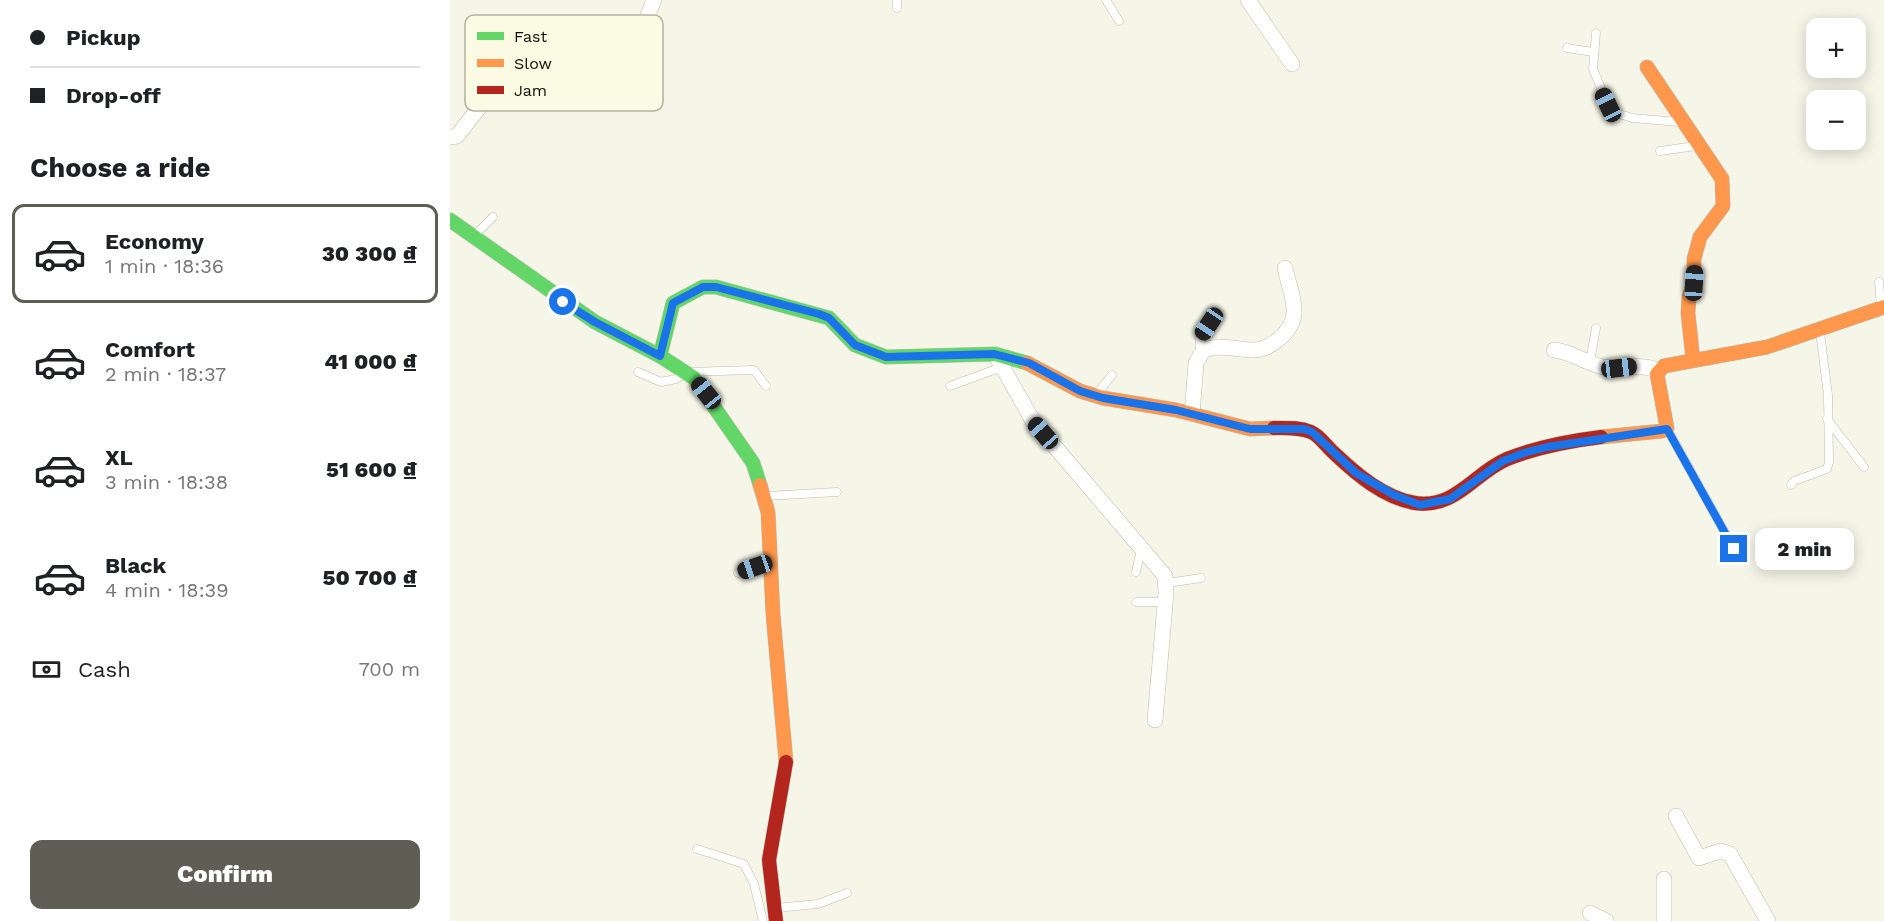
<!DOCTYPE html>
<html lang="en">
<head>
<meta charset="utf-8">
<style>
	body { margin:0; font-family:"Work Sans",sans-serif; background:#f6f6f6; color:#202124; height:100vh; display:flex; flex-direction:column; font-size:22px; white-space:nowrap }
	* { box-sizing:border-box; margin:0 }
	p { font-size:20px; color:#757577 }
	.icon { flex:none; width:33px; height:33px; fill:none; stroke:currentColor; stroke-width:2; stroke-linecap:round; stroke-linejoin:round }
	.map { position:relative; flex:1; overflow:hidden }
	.sheet { display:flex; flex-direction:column; background:#fff; width:450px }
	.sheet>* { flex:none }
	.guide { display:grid; align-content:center; height:132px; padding:0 30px; background:#fff }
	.controls { position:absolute; left:1356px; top:18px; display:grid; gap:12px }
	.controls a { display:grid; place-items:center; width:60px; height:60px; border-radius:12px; background:#fff; box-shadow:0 3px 15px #0003; font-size:30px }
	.end { position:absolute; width:27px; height:27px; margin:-14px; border:8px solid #1a73e8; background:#fff; box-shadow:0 0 0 3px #fff }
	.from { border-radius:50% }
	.bubble { position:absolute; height:42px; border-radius:12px; background:#fff; box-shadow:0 3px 15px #0003; font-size:20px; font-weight:800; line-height:42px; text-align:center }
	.car { position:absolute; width:18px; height:36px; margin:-18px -9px; border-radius:8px; box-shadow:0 0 4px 2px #0007; background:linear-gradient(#222 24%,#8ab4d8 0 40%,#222 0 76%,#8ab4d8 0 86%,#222 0) }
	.guide b { display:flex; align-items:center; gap:21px; height:57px; font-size:22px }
	.guide b+b { border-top:2px solid #e0e0e0 }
	.guide i { width:15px; height:15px; background:#202124 }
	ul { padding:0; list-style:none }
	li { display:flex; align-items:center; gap:18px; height:99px; margin:0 12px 9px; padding:0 18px; border:3px solid transparent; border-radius:12px }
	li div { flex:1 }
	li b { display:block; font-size:22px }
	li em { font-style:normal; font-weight:800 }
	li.current { border-color:#5e5e55 }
	li>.icon { width:54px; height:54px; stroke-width:1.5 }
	h2 { padding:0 30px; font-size:27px; line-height:72px }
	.pay { display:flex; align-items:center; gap:15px; height:66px; padding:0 30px; font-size:22px }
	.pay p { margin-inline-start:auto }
	.button { display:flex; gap:12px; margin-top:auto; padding:12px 30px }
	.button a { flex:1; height:69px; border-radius:12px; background:#5e5e55; color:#fff; font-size:24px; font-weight:800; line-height:69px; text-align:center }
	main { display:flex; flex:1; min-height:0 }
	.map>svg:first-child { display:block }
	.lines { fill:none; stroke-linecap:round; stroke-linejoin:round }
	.lane-casing { stroke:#bcbcb2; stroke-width:9 }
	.street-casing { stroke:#bcbcb2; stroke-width:16 }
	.fast-casing { stroke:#bcbcb2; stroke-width:15 }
	.slow-casing { stroke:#bcbcb2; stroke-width:15 }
	.jam-casing { stroke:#bcbcb2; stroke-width:15 }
	.lane { stroke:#fefefc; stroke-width:8 }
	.street { stroke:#fefefc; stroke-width:15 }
	.fast { stroke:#63d668; stroke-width:14 }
	.slow { stroke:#ff974d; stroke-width:14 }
	.jam { stroke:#b3261e; stroke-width:14 }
	.route { stroke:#1a73e8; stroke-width:8 }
	.key { fill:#fbfae2; stroke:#b4b3a0; stroke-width:1.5 }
	.key-label { font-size:16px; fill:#0d0d06 }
</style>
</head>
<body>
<main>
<section class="sheet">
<div class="guide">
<b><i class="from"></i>Pickup</b>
<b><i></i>Drop-off</b>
</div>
<h2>Choose a ride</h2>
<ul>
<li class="current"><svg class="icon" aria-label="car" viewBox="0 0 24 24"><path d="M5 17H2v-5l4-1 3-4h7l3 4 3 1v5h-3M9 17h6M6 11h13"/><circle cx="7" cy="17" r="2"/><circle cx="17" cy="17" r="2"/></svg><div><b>Economy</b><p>1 min · 18:36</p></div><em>30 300 ₫</em></li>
<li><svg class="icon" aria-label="car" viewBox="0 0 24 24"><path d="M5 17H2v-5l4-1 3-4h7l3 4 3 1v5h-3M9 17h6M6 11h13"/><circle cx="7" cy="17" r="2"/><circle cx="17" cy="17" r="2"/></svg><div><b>Comfort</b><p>2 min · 18:37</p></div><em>41 000 ₫</em></li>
<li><svg class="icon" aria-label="car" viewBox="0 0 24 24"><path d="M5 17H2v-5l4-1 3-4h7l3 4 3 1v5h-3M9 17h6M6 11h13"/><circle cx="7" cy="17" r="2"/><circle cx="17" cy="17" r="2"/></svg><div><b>XL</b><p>3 min · 18:38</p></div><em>51 600 ₫</em></li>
<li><svg class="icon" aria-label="car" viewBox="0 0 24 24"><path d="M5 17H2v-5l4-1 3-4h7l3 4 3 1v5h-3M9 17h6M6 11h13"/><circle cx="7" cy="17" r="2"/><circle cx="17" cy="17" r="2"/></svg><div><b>Black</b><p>4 min · 18:39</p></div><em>50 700 ₫</em></li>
</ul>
<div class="pay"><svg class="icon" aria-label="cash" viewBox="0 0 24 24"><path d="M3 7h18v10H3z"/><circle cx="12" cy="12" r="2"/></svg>Cash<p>700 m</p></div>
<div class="button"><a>Confirm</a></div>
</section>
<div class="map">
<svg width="1434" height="921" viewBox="0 0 1434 921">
	<rect width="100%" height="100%" fill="#f5f5e8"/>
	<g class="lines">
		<!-- lane casing -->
		<g class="lane-casing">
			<g id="lane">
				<polyline points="656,0 669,21"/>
				<polyline points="447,8 447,0"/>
				<polyline points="62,27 72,60"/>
				<polyline points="1146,33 1143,69 1158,105 1164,112 1182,118 1229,122"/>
				<polyline points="1117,48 1143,52"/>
				<polyline points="1210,151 1246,146"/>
				<polyline points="25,235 43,217"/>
				<polyline points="1429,282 1431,307"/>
				<polyline points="750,353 750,338 759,324"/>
				<polyline points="1140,362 1146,328"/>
				<polyline points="188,372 211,382 226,379 236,372 304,370 316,386"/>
				<polyline points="500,386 552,367"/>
				<polyline points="646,395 662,375"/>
				<polyline points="1377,419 1414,467"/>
				<polyline points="1218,430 1284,549"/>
				<polyline points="1341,485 1344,481 1377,469 1379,462 1378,395 1370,332"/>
				<polyline points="316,496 387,492"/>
				<polyline points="686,572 691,549"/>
				<polyline points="288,573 319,562"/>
				<polyline points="717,583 751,578"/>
				<polyline points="686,602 715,602"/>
				<polyline points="247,849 294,864 304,884 313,921"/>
				<polyline points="326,908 368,904 397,893"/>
			</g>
		</g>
		<!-- street casing -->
		<g class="street-casing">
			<g id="street">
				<polyline points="798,0 842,64"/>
				<path d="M0 137 7 136 64 63 81 58C98 67 115 83 134 87 175 97 191 29 204 0"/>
				<path d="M1104 350C1123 352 1135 363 1153 367 1173 370 1190 362 1209 371"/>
				<polyline points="545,354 583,421 715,576 716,593 705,720"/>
				<path d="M742 414 746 363 753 351C769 343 787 350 804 350 814 350 821 345 829 339 855 317 841 297 835 268"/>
				<polyline points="1226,816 1249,858 1270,851 1280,854 1318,921"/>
				<polyline points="1214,879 1214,921"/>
				<polyline points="1140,913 1156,921"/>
			</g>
		</g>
		<!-- fast casing -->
		<g class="fast-casing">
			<g id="fast">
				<polyline points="0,220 145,322 210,356 244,378 303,463 310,485"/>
				<polyline points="210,356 223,303 253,287 266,287 379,318 405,345 436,357 545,354 577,363"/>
			</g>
		</g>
		<!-- slow casing -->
		<g class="slow-casing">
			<g id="slow">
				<polyline points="1197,67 1272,179 1273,206 1250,237 1244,259 1244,283 1239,297 1238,313 1243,360"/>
				<polyline points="577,363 630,391 653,398 726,410 800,429 824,428"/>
				<polyline points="1151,437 1212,431 1217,428 1207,374 1214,366 1317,347 1434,307"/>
				<polyline points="310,485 318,512 323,614 336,762"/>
			</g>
		</g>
		<!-- jam casing -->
		<g class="jam-casing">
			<g id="jam">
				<path d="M824 428C836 428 849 427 861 432 869 435 877 447 884 453 906 474 934 498 965 503 1006 509 1024 473 1057 459 1087 447 1119 441 1151 437"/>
				<polyline points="326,921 319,860 336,762"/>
			</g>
		</g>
		<!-- lane -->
		<use href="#lane" class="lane"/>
		<!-- street -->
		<use href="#street" class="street"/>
		<!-- fast -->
		<use href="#fast" class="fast"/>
		<!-- slow -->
		<use href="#slow" class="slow"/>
		<!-- jam -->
		<use href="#jam" class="jam"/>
	</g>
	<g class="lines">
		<!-- route -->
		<polyline class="route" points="113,302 145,322 210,356 223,303 253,287 266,287 369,314 379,318 405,345 436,357 544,354 579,363 630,391 653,398 726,410 800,429 854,429 862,432 906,473 944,495 970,505 1000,499 1053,461 1074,453 1097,447 1217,429 1284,549"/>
	</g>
	<!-- legend -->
	<rect x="15" y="15" width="198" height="96" rx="9" class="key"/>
	<rect x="27" y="32" width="27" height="8" fill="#63d668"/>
	<rect x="27" y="59" width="27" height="8" fill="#ff974d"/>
	<rect x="27" y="86" width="27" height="8" fill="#b3261e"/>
	<g class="key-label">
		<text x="64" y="42">Fast</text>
		<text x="64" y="69">Slow</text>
		<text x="64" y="96">Jam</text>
	</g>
</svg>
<div class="controls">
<a>+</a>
<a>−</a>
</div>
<i class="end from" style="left:113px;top:302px"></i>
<i class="end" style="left:1284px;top:549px"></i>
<div class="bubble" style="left:1305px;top:528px;width:99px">2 min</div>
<i class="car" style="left:1158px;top:105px;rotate:334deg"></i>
<i class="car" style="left:1244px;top:283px;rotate:3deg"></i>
<i class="car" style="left:759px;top:324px;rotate:214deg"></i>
<i class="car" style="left:1169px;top:368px;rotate:83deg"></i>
<i class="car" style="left:256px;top:393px;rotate:321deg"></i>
<i class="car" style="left:593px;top:433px;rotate:319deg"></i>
<i class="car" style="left:305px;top:567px;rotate:251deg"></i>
</div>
</main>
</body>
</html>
